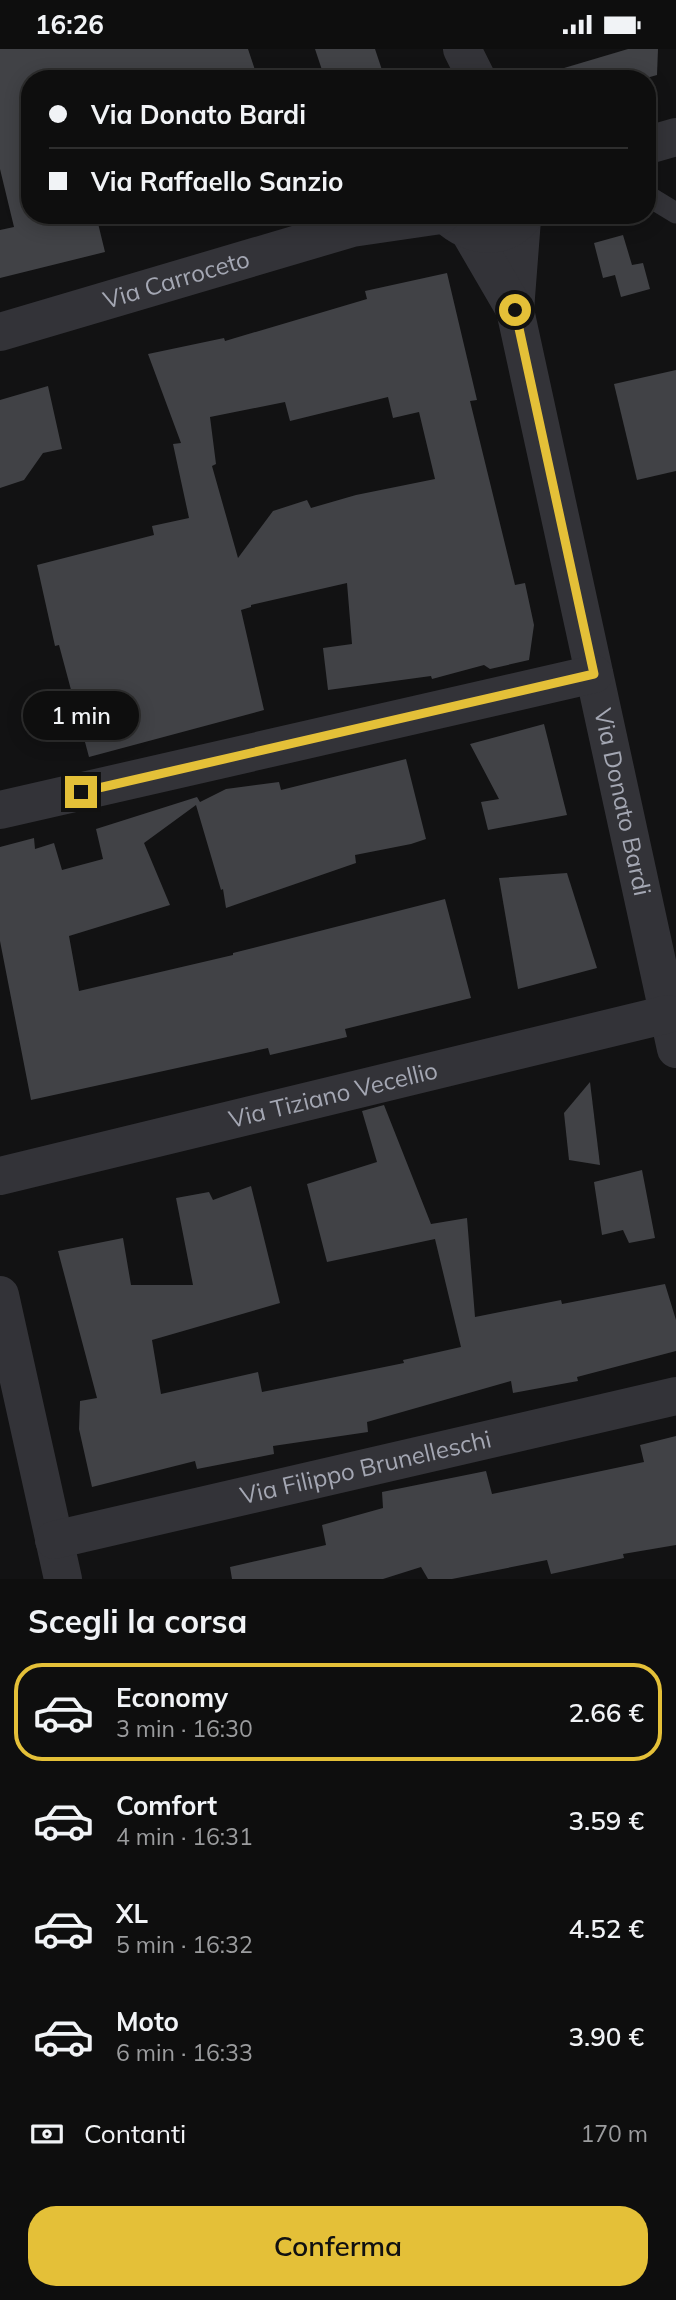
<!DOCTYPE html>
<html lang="it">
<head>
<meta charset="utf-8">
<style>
	body { margin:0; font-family:Mulish,sans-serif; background:#171717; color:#f1f3f6; height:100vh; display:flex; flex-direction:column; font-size:26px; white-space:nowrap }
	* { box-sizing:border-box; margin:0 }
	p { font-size:23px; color:#9b9c9e }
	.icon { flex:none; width:38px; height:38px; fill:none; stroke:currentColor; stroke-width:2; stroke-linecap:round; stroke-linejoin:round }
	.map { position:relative; height:1530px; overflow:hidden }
	.drawer { display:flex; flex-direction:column; background:#0e0e0e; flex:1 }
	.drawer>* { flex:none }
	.banner { position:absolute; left:21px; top:21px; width:635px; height:154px; border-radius:28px; box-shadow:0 4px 18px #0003,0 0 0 2px #2e2e2e; display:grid; align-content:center; height:154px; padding:0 28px; background:#0e0e0e }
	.end { position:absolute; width:32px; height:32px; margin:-16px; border:9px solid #e4c038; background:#111; box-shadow:0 0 0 4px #111 }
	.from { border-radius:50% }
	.bubble { position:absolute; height:49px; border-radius:24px; background:#0e0e0e; box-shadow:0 4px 18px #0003,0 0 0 2px #2e2e2e; font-size:23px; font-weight:600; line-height:49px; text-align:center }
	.banner b { display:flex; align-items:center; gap:24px; height:66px; font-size:26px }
	.banner b+b { border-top:2px solid #2e2e2e }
	.banner i { width:18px; height:18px; background:#f1f3f6 }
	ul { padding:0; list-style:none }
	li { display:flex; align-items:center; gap:21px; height:98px; margin:0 14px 10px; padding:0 14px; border:4px solid transparent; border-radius:28px }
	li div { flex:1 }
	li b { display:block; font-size:26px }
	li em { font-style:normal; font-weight:600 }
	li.active { border-color:#e4c038 }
	li>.icon { width:63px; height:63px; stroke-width:1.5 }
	h2 { padding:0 28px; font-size:32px; line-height:84px }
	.pay { display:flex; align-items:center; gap:18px; height:77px; padding:0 28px; font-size:26px }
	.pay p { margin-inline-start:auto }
	.button { display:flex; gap:14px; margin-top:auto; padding:14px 28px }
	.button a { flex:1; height:80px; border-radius:28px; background:#e4c038; color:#111; font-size:28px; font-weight:600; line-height:80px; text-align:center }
	.status { display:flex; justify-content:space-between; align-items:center; height:49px; padding:0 35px; background:#0e0e0e; direction:ltr }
	.status svg { height:19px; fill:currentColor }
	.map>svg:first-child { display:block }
	.building { fill:#414246; fill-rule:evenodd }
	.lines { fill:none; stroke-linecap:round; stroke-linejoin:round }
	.service { stroke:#333338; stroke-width:21 }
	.minor { stroke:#333338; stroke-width:38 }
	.tertiary { stroke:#333338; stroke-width:38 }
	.route { stroke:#e4c038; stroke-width:9 }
	.labels { text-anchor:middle; stroke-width:6; stroke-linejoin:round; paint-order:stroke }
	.street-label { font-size:24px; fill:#a4a7b3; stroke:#0d0d0e }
</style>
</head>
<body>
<div class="status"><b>16:26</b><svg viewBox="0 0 49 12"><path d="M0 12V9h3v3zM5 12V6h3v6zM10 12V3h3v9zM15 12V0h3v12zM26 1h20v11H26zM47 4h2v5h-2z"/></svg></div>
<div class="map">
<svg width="676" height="1530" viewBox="0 0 676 1530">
	<rect width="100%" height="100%" fill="#121213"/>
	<!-- building -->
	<g class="building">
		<polygon points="0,0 248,0 258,30 30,30 30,166 96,166 105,203 0,229 0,181 14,178 0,120"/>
		<polygon points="315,0 375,0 385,30 325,30"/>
		<polygon points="628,0 658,0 657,26 643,30 555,30 554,22"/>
		<polygon points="623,186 632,216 643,214 650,240 621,248 615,226 603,229 594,194"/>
		<path d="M447 224 477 351 470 352 515 536 525 534 534 576 529 611 490 620 484 616 432 630 431 627 328 641 323 599 352 595 347 534 251 556V558L241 561 264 661 89 708 59 596 55 597 37 516 154 486 152 477 189 469 173 395 181 394 148 305 224 289 225 292 367 250 365 242ZM388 348 393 369 419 363 435 430 356 446 311 459 307 451 273 462 238 509 212 417 216 415 210 368 285 353 290 372Z"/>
		<polygon points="676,321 676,422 637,431 614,335"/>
		<polygon points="48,337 62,400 43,404 24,431 0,439 0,351"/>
		<polygon points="544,675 567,766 488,781 481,753 499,750 470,695"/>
		<polygon points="406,710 426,790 411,795 355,806 356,814 226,859 223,840 221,841 196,756 144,794 170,856 69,887 79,942 233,906 233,904 445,850 471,949 345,980 347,988 270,1006 268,999 31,1051 0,892 0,798 34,789 35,800 54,794 62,821 103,810 96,780 197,748 200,753 226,740 279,733 281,741"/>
		<polygon points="567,824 597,919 518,940 499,829"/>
		<polygon points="590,1033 600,1116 569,1111 564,1064"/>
		<polygon points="384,1056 431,1175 467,1169 475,1268 561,1251 562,1255 665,1235 676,1271 676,1302 577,1328 578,1332 513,1344 511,1332 367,1373 368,1383 273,1397 274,1405 197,1420 195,1412 92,1438 79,1380 80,1352 97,1349 58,1202 123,1189 131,1236 193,1236 176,1149 209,1143 213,1151 251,1137 280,1254 152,1291 161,1345 258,1323 262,1343 404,1314 403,1311 461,1298 435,1190 327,1213 307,1135 377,1113 362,1062"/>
		<polygon points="642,1121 655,1189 629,1194 623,1181 602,1186 594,1133"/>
		<polygon points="676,1387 676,1496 623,1505 624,1509 551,1525 547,1511 452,1530 428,1530 421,1518 383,1530 232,1530 230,1518 326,1496 322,1476 383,1459 382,1443 486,1422 492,1445 644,1413 640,1396"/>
	</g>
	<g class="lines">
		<!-- service -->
		<polyline class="service" points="648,147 676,164"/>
		<!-- minor -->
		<g class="minor">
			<polyline points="462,0 477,30"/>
			<path id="s1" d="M522 170 515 261 676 1000"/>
			<polyline points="469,182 515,261"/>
			<polyline points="0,761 594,625"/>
			<path id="s2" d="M0 1127 668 965"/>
			<polyline points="0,1246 63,1530"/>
			<path id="s3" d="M54 1491 676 1347"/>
		</g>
		<!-- tertiary -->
		<g class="tertiary">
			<polyline points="648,96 676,88"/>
			<path d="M446 166C470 188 503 194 525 166"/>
			<path id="s4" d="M0 283 352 179 441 166"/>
		</g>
	</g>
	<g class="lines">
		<!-- route -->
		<polyline class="route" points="81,743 594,625 515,261"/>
	</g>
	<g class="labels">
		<!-- street labels -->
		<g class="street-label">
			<text dy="8" stroke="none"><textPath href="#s4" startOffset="184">Via Carroceto</textPath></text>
			<text dy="8" stroke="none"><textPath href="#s1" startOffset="595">Via Donato Bardi</textPath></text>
			<text dy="8" stroke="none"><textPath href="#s2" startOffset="343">Via Tiziano Vecellio</textPath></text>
			<text dy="8" stroke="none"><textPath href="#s3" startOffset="320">Via Filippo Brunelleschi</textPath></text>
		</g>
	</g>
</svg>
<i class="end from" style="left:515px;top:261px"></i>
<i class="end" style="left:81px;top:743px"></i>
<div class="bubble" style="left:23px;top:642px;width:116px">1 min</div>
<div class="banner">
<b><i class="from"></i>Via Donato Bardi</b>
<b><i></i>Via Raffaello Sanzio</b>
</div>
</div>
<section class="drawer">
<h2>Scegli la corsa</h2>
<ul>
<li class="active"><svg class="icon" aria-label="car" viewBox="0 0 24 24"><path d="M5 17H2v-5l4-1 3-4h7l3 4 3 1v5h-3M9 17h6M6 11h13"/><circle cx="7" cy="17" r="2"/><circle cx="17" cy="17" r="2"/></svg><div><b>Economy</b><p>3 min · 16:30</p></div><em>2.66 €</em></li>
<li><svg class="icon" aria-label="car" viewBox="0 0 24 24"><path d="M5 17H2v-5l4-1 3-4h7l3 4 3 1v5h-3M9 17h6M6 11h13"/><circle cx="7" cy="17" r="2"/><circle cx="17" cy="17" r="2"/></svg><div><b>Comfort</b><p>4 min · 16:31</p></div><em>3.59 €</em></li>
<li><svg class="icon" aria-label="car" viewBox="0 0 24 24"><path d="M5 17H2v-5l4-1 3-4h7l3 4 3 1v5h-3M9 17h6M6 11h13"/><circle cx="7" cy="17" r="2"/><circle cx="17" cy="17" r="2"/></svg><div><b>XL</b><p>5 min · 16:32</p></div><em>4.52 €</em></li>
<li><svg class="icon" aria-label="car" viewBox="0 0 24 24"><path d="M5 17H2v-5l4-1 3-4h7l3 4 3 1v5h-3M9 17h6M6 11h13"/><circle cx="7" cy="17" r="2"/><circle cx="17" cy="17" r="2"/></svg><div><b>Moto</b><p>6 min · 16:33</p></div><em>3.90 €</em></li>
</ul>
<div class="pay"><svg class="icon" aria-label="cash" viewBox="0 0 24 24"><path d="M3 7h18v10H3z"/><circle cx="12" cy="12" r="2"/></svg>Contanti<p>170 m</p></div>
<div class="button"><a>Conferma</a></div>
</section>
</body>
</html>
